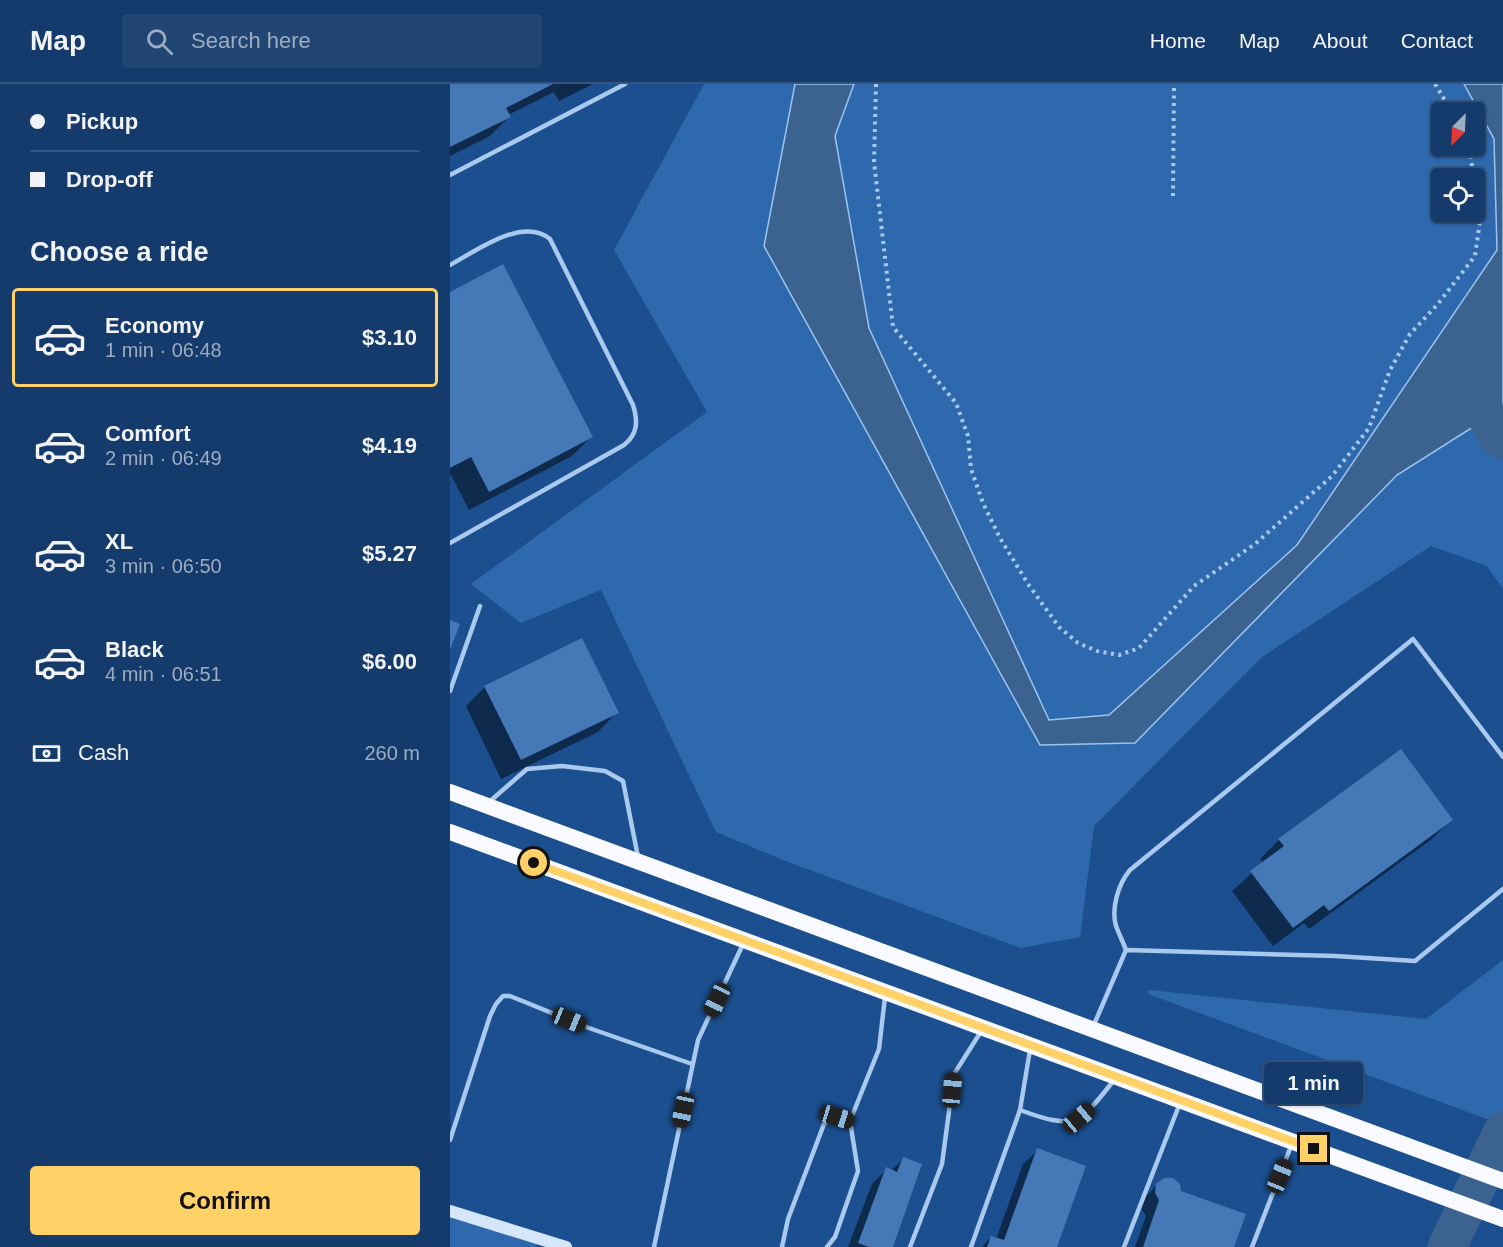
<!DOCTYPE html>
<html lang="en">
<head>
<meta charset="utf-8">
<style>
	body { margin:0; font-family:Helvetica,sans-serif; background:#214673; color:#f1f3f6; height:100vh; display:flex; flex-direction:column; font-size:22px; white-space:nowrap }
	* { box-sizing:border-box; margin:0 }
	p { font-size:20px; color:#9dadc1 }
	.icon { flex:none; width:33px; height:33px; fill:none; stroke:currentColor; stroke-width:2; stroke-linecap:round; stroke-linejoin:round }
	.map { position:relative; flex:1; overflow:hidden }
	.details { display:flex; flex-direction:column; background:#143b6b; width:450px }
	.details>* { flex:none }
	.guide { display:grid; align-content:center; height:132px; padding:0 30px; background:#143b6b }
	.needle { width:39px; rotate:204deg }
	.fabs { position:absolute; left:981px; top:18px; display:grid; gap:12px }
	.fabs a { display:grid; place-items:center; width:54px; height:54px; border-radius:6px; background:#143b6b; box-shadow:0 2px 4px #0004,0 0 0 2px #33557e; font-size:30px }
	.end { position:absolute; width:27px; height:27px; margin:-14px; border:8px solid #ffd166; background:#111; box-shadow:0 0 0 3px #111 }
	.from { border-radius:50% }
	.bubble { position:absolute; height:42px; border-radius:6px; background:#143b6b; box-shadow:0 2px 4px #0004,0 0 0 2px #33557e; font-size:20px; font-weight:700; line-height:42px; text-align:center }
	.car { position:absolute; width:18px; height:36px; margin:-18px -9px; border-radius:8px; box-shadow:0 0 4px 2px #0007; background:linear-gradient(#222 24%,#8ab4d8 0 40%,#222 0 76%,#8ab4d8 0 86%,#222 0) }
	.guide b { display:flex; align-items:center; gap:21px; height:57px; font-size:22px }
	.guide b+b { border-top:2px solid #33557e }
	.guide i { width:15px; height:15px; background:#f1f3f6 }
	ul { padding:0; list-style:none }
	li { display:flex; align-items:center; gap:18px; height:99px; margin:0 12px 9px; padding:0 18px; border:3px solid transparent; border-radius:6px }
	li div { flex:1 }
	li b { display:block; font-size:22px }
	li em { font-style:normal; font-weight:700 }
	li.on { border-color:#ffd166 }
	li>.icon { width:54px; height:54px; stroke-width:1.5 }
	h2 { padding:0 30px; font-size:27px; line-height:72px }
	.pay { display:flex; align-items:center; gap:15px; height:66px; padding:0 30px; font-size:22px }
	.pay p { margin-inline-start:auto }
	.button { display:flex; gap:12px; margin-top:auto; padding:12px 30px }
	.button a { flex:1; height:69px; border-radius:6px; background:#ffd166; color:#111; font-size:24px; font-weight:700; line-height:69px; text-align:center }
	header { display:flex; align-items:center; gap:36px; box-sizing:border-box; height:84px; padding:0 30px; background:#143b6b; border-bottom:2px solid #33557e }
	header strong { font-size:28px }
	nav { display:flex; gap:33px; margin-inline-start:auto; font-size:21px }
	.search { width:420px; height:54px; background:#214673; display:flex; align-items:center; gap:15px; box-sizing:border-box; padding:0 21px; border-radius:6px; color:#9dadc1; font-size:22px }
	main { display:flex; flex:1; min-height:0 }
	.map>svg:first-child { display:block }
	.green { fill:#2e69ad; fill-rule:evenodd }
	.water { fill:#3c6290; stroke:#9cc4f0; stroke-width:1.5 }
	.shadow { fill:#0007 }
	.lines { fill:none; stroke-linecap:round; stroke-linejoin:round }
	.river { stroke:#3c6290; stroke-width:39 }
	.building { fill:#4478b7 }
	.path { stroke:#a9c9ee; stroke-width:4; stroke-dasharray:3 4.5; stroke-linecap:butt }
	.service { stroke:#a9c9ee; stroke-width:4.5 }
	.secondary { stroke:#d6e6fa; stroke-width:12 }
	.trunk { stroke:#f8faff; stroke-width:16 }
	.route { stroke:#ffd166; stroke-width:8 }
</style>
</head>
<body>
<header>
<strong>Map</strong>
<div class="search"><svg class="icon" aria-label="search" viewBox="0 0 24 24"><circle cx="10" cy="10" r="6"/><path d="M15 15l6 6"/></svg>Search here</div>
<nav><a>Home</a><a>Map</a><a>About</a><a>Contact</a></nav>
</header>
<main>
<section class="details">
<div class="guide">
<b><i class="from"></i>Pickup</b>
<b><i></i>Drop-off</b>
</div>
<h2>Choose a ride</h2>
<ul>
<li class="on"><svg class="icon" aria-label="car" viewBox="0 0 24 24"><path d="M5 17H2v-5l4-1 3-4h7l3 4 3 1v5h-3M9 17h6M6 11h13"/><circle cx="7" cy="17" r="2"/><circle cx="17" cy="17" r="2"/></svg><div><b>Economy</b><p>1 min · 06:48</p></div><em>$3.10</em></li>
<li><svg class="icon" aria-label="car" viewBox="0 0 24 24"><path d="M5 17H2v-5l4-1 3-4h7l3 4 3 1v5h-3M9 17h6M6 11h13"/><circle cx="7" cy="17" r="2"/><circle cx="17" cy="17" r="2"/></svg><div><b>Comfort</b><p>2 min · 06:49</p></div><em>$4.19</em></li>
<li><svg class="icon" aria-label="car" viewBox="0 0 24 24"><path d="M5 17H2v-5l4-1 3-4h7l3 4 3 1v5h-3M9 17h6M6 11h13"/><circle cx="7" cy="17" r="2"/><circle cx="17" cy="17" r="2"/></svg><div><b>XL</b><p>3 min · 06:50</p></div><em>$5.27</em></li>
<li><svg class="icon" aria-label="car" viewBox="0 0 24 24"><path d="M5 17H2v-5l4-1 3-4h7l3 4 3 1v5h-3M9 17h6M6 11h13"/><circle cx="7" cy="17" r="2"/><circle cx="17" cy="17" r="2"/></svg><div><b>Black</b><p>4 min · 06:51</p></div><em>$6.00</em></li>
</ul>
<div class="pay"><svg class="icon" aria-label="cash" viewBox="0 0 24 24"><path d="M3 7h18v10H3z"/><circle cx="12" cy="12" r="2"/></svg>Cash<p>260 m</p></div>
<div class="button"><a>Confirm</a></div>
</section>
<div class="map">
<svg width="1053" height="1163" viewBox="0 0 1053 1163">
	<rect width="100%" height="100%" fill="#1b4f8f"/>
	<!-- green -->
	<g class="green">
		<polygon points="254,0 345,0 314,162 590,661 685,659 947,391 1053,324 1053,505 1037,482 981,462 812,573 644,742 630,853 571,864 333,776 266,748 151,506 71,539 21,500 257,328 164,166"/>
		<path d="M404 0H1014L1044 55 1047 166 847 461 659 631 599 636 419 244 385 52ZM992 28H1024V62H992ZM992 94H1024V128H992Z"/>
		<polygon points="1053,876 1053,1041 698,910 699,906 976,935"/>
		<polygon points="0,1126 87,1154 86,1163 0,1163"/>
	</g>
	<!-- water -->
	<polygon class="water" points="345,0 404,0 385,52 419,244 599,636 659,631 847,461 1047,166 1044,55 1014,0 1053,0 1053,324 947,391 685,659 590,661 314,162"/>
	<!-- shadow -->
	<g class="shadow">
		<polygon points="0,0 143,0 109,17 104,8 58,31 59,33 40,52 0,72"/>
		<polygon points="0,209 141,353 122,372 19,426 1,391 0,392"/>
		<polygon points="35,603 167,628 148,648 51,695 16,622"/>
		<polygon points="1001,736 982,755 859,845 854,839 823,862 782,807 813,779 810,775 829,756"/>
		<polygon points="588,1066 605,1163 532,1163 541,1153 546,1155 573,1080"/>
		<polygon points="453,1075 441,1163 398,1163 422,1100 437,1085 441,1087"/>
		<polygon points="707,1101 730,1108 782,1163 685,1163 696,1132 691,1124 692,1116"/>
	</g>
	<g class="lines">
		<!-- river -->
		<g class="river">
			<polyline points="1024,283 1023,304 1046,351 1053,356"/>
			<polyline points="997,1163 1053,1047"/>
		</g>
	</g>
	<!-- building -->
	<g class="building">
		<polygon points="0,0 103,0 56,24 61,33 0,63"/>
		<polygon points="53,180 143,353 39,408 21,373 0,384 0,208"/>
		<polygon points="0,536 10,540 0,566"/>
		<polygon points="132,554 169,629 71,676 34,602"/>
		<polygon points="951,665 1003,736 879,827 874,821 843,844 800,787 834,762 828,755"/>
		<polygon points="587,1064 636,1082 607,1163 537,1163 541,1152 554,1156"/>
		<polygon points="453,1073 472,1080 443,1163 419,1163 408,1159 436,1083 447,1088"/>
		<polygon points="714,1094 723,1094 730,1100 731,1107 796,1130 784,1163 693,1163 709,1116 705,1109 706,1100"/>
	</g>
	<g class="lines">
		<!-- path -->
		<g class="path">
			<polyline points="426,0 424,78 443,243 506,319 518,352 521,385 533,419 550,454 578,500 609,543 628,559 647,567 669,571 689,564 744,502 805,460 882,392 919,344 940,286 960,250 987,221 1025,172 1030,137 1019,62"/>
			<polyline points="985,0 1002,28"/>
			<polyline points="723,112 724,0"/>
		</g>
		<!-- service -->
		<g class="service">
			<polyline points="0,91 175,0"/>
			<path d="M0 181C26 167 73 132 100 155L183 321C188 337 188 350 174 361L0 459"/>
			<polyline points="0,607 30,522"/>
			<polyline points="38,719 77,685 112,682 155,687 173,697 188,773"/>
			<path d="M676 866C673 858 669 850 666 842 661 825 668 800 680 786L963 555 1053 673"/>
			<polyline points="643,943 676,866 885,872 965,877 1053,805"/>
			<path d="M570 1026C624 1046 629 1041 664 996"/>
			<polyline points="0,1056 40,932 46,920 53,912 60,912 139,944 242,980"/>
			<polyline points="204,1163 248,956 294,858"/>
			<polyline points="332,1163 338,1135 374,1040 382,1033 400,1037"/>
			<polyline points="377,1163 385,1153 408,1087 400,1037 429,965 435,913"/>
			<polyline points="460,1163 492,1080 504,990 532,946"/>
			<polyline points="521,1163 570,1026 580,966"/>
			<polyline points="674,1163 730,1019"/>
			<polyline points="802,1163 841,1062"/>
		</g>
		<!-- secondary -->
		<polyline class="secondary" points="0,1127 116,1163"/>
		<!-- trunk -->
		<g class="trunk">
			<polyline points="0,708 1053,1097"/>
			<polyline points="0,748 1053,1135"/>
		</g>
	</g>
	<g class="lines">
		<!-- route -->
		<polyline class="route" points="84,779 864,1065"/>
	</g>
</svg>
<div class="fabs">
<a><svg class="needle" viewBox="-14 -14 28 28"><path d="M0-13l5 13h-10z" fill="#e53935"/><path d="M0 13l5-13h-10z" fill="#9dadc1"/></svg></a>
<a><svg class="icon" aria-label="locate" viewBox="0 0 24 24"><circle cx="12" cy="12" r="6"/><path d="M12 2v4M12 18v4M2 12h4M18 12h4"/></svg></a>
</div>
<i class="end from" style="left:84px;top:779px"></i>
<i class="end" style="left:864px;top:1065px"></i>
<div class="bubble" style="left:814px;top:978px;width:99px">1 min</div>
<i class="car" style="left:267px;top:916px;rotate:205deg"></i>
<i class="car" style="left:119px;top:936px;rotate:112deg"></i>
<i class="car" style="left:502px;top:1006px;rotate:5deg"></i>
<i class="car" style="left:233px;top:1026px;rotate:192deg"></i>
<i class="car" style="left:387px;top:1033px;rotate:107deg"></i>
<i class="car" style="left:629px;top:1034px;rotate:50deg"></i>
<i class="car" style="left:830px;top:1092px;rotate:22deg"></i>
</div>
</main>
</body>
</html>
